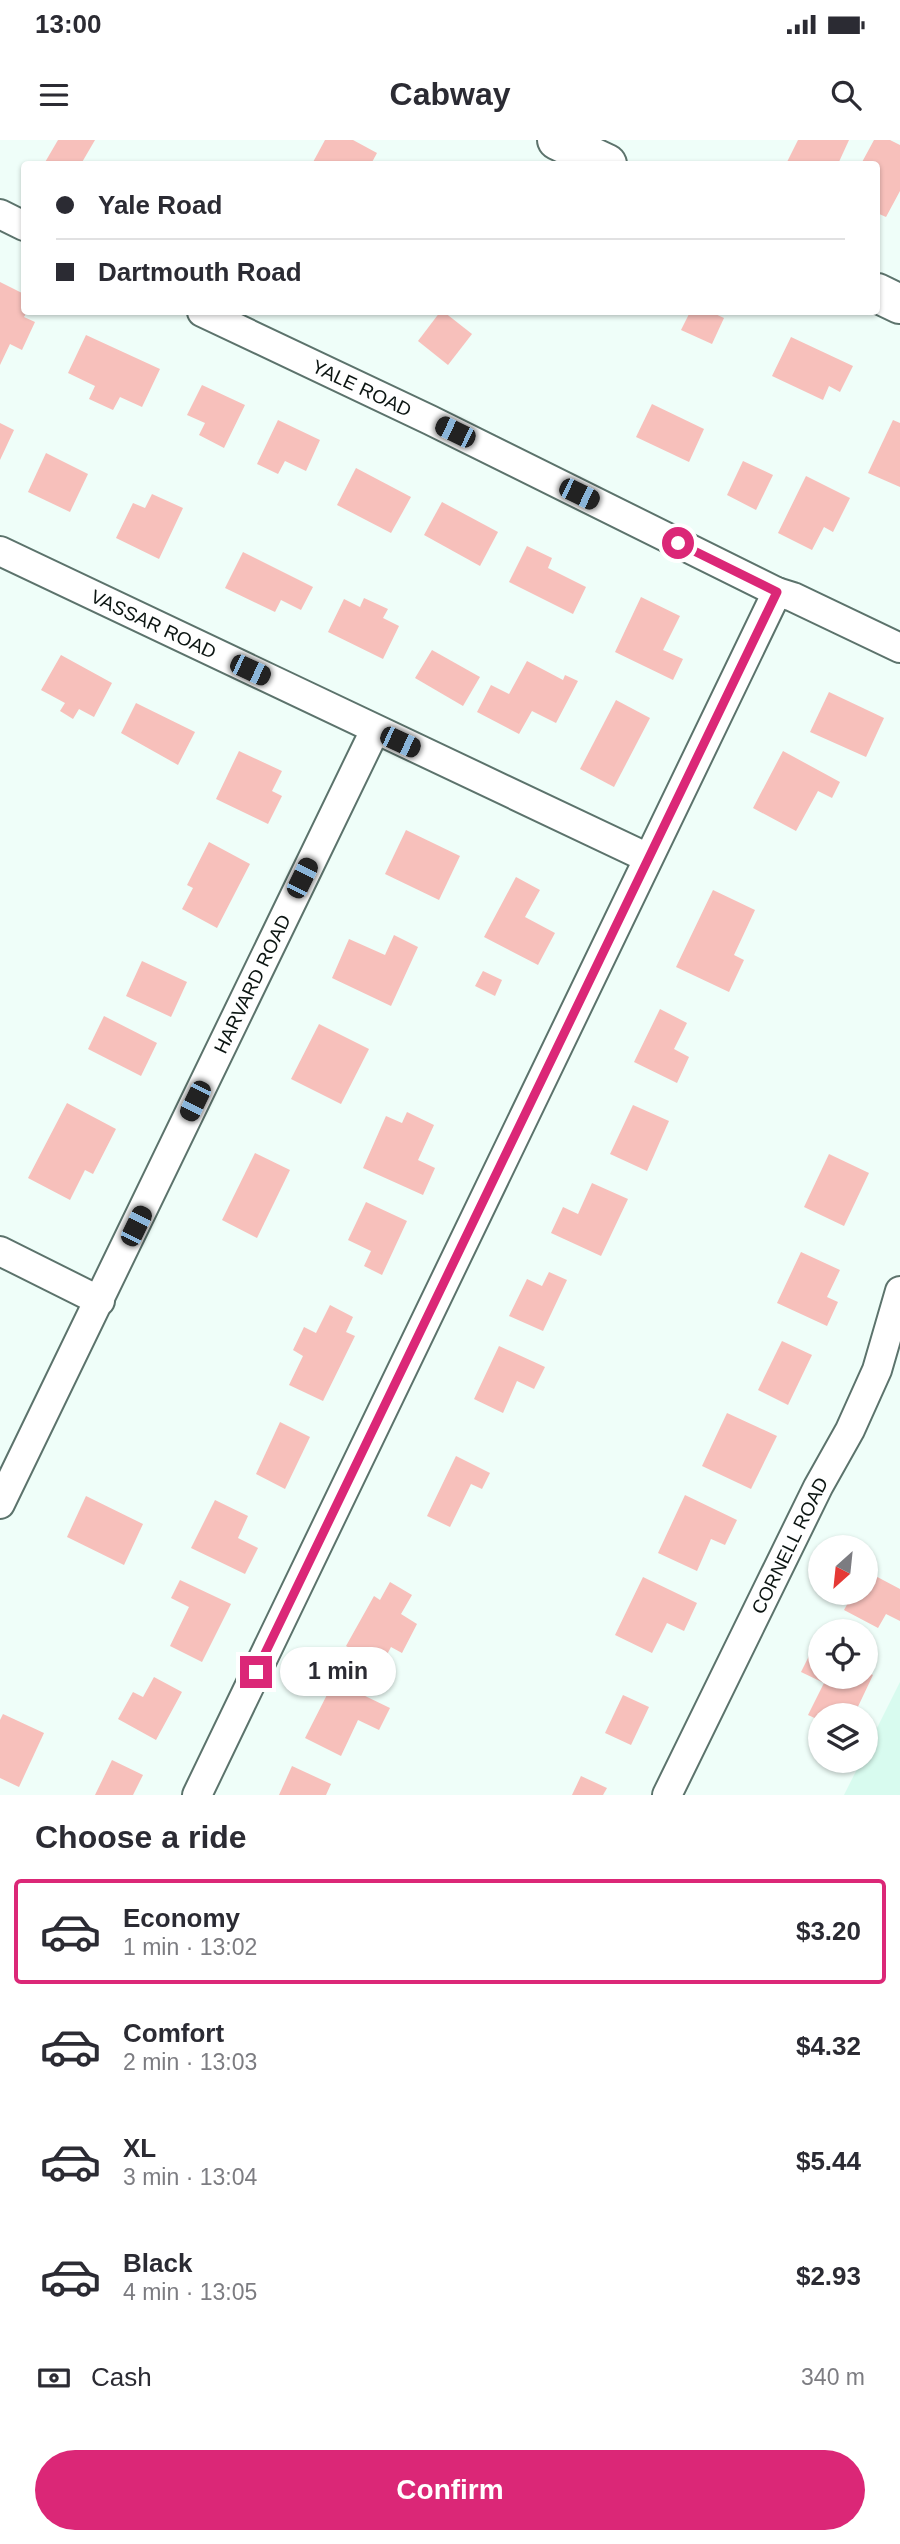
<!DOCTYPE html>
<html lang="en">
<head>
<meta charset="utf-8">
<style>
	body { margin:0; font-family:Arial,sans-serif; background:#f7f7f7; color:#2b2b33; height:100vh; display:flex; flex-direction:column; font-size:26px; white-space:nowrap }
	* { box-sizing:border-box; margin:0 }
	p { font-size:23px; color:#7c7c81 }
	.icon { flex:none; width:38px; height:38px; fill:none; stroke:currentColor; stroke-width:2; stroke-linecap:round; stroke-linejoin:round }
	.map { position:relative; height:1655px; overflow:hidden }
	.sheet { display:flex; flex-direction:column; background:#fff; flex:1 }
	.sheet>* { flex:none }
	.hud { position:absolute; left:21px; top:21px; width:859px; height:154px; border-radius:7px; box-shadow:0 2px 5px #0004; display:grid; align-content:center; height:154px; padding:0 35px; background:#fff }
	.needle { width:46px; rotate:207deg }
	.fabs { position:absolute; left:808px; top:1395px; display:grid; gap:14px }
	.fabs a { display:grid; place-items:center; width:70px; height:70px; border-radius:50%; background:#fff; box-shadow:0 2px 5px #0004; font-size:35px }
	.end { position:absolute; width:32px; height:32px; margin:-16px; border:9px solid #db2777; background:#fff; box-shadow:0 0 0 4px #fff }
	.from { border-radius:50% }
	.bubble { position:absolute; height:49px; border-radius:24px; background:#fff; box-shadow:0 2px 5px #0004; font-size:23px; font-weight:800; line-height:49px; text-align:center }
	.car { position:absolute; width:21px; height:42px; margin:-21px -10px; border-radius:9px; box-shadow:0 0 5px 2px #0007; background:linear-gradient(#222 24%,#8ab4d8 0 40%,#222 0 76%,#8ab4d8 0 86%,#222 0) }
	.hud b { display:flex; align-items:center; gap:24px; height:66px; font-size:26px }
	.hud b+b { border-top:2px solid #e1e1e2 }
	.hud i { width:18px; height:18px; background:#2b2b33 }
	ul { padding:0; list-style:none }
	li { display:flex; align-items:center; gap:21px; height:105px; margin:0 14px 10px; padding:0 21px; border:4px solid transparent; border-radius:7px }
	li div { flex:1 }
	li b { display:block; font-size:26px }
	li em { font-style:normal; font-weight:800 }
	li.active { border-color:#db2777 }
	li>.icon { width:63px; height:63px; stroke-width:1.5 }
	h2 { padding:0 35px; font-size:32px; line-height:84px }
	.pay { display:flex; align-items:center; gap:18px; height:77px; padding:0 35px; font-size:26px }
	.pay p { margin-inline-start:auto }
	.button { display:flex; gap:14px; margin-top:auto; padding:14px 35px }
	.button a { flex:1; height:80px; border-radius:42px; background:#db2777; color:#fff; font-size:28px; font-weight:800; line-height:80px; text-align:center }
	.status { display:flex; justify-content:space-between; align-items:center; height:49px; padding:0 35px; background:#fff; direction:ltr }
	.status svg { height:19px; fill:currentColor }
	header { display:flex; justify-content:space-between; align-items:center; height:91px; padding:0 35px; background:#fff; font-size:32px; font-weight:800 }
	.map>svg:first-child { display:block }
	.built { fill:#d8fbef }
	.building { fill:#f7c0bb }
	.lines { fill:none; stroke-linecap:round; stroke-linejoin:round }
	.street-casing { stroke:#5c736c; stroke-width:32 }
	.secondary-casing { stroke:#5c736c; stroke-width:42 }
	.street { stroke:#fff; stroke-width:28 }
	.secondary { stroke:#fff; stroke-width:38 }
	.route { stroke:#db2777; stroke-width:9 }
	.labels { text-anchor:middle; stroke-width:5; stroke-linejoin:round; paint-order:stroke }
	.street-label { font-size:19px; fill:#0c1512; stroke:#fff }
</style>
</head>
<body>
<div class="status"><b>13:00</b><svg viewBox="0 0 49 12"><path d="M0 12V9h3v3zM5 12V6h3v6zM10 12V3h3v9zM15 12V0h3v12zM26 1h20v11H26zM47 4h2v5h-2z"/></svg></div>
<header><svg class="icon" aria-label="menu" viewBox="0 0 24 24"><path d="M4 6h16M4 12h16M4 18h16"/></svg>Cabway<svg class="icon" aria-label="search" viewBox="0 0 24 24"><circle cx="10" cy="10" r="6"/><path d="M15 15l6 6"/></svg></header>
<div class="map">
<svg width="900" height="1655" viewBox="0 0 900 1655">
	<rect width="100%" height="100%" fill="#effef9"/>
	<!-- built -->
	<polygon class="built" points="900,1542 900,1655 844,1655 861,1621 866,1620 866,1610"/>
	<!-- building -->
	<g class="building">
		<polygon points="58,0 95,0 81,24 44,24"/>
		<polygon points="325,0 353,0 377,13 371,24 312,24"/>
		<polygon points="798,0 849,0 838,24 786,24"/>
		<polygon points="874,0 890,0 900,5 900,51 886,77 877,73 877,24 861,24"/>
		<polygon points="0,142 24,154 24,172 27,172 24,177 35,182 22,210 10,204 0,225"/>
		<polygon points="440,172 444,172 472,194 448,225 418,201"/>
		<polygon points="690,172 711,172 724,178 712,204 681,190"/>
		<polygon points="86,195 160,229 142,267 120,257 113,270 89,259 95,246 68,233"/>
		<polygon points="791,197 853,226 840,252 829,246 823,260 772,236"/>
		<polygon points="202,245 245,265 224,308 199,295 205,283 187,275"/>
		<polygon points="652,264 704,289 689,322 636,297"/>
		<polygon points="278,280 320,300 306,331 285,321 278,334 257,324"/>
		<polygon points="893,280 900,283 900,347 868,333"/>
		<polygon points="0,283 14,290 0,320"/>
		<polygon points="46,313 88,334 70,372 28,352"/>
		<polygon points="743,321 773,335 756,370 727,355"/>
		<polygon points="356,328 411,357 391,393 337,365"/>
		<polygon points="806,336 850,358 833,392 824,387 812,410 778,393"/>
		<polygon points="152,354 183,368 159,419 116,398 133,363 145,368"/>
		<polygon points="442,362 498,392 480,426 424,395"/>
		<polygon points="527,406 552,418 548,428 586,447 573,474 509,442"/>
		<polygon points="243,412 313,447 301,470 281,460 275,472 225,448"/>
		<polygon points="641,457 680,476 663,510 683,519 673,540 615,512"/>
		<polygon points="364,458 388,469 383,478 399,486 383,519 328,492 344,459 360,467"/>
		<polygon points="432,510 480,537 463,566 415,538"/>
		<polygon points="61,515 112,543 94,577 79,569 73,579 60,571 65,563 41,550"/>
		<polygon points="527,521 563,540 565,535 578,541 556,583 532,571 519,594 477,572 491,545 509,554"/>
		<polygon points="829,552 884,578 866,617 810,592"/>
		<polygon points="616,560 650,578 614,647 580,629"/>
		<polygon points="136,563 195,592 178,625 121,593"/>
		<polygon points="239,611 282,631 272,651 282,656 268,684 216,659"/>
		<polygon points="783,611 840,642 832,658 818,651 796,691 753,668"/>
		<polygon points="406,690 460,716 439,760 385,734"/>
		<polygon points="209,702 250,724 217,788 182,769 193,748 187,745"/>
		<polygon points="516,737 540,750 525,777 555,793 538,825 484,797"/>
		<polygon points="713,750 755,770 734,815 744,820 729,852 676,827"/>
		<polygon points="394,795 418,807 391,866 332,838 349,799 385,815"/>
		<polygon points="142,821 187,842 171,877 126,856"/>
		<polygon points="483,831 502,840 495,856 475,846"/>
		<polygon points="660,869 687,883 674,909 689,917 677,943 634,922"/>
		<polygon points="104,876 157,903 141,936 88,909"/>
		<polygon points="319,884 369,909 341,964 291,939"/>
		<polygon points="67,963 116,989 93,1034 85,1030 70,1060 28,1038"/>
		<polygon points="633,965 669,981 647,1031 610,1014"/>
		<polygon points="407,972 434,985 418,1020 435,1028 423,1055 363,1028 386,976 402,983"/>
		<polygon points="255,1013 290,1030 257,1098 222,1080"/>
		<polygon points="829,1014 869,1033 844,1086 804,1067"/>
		<polygon points="592,1043 628,1059 601,1116 551,1093 563,1067 578,1074"/>
		<polygon points="366,1062 407,1081 382,1135 364,1126 371,1111 348,1100"/>
		<polygon points="801,1112 840,1130 827,1157 838,1162 827,1186 777,1163"/>
		<polygon points="549,1132 567,1140 543,1191 509,1176 527,1139 542,1146"/>
		<polygon points="330,1165 353,1177 346,1192 355,1196 323,1261 289,1245 303,1216 293,1210 304,1187 316,1193"/>
		<polygon points="782,1201 812,1215 788,1265 758,1250"/>
		<polygon points="499,1206 545,1227 534,1249 517,1241 503,1273 474,1259"/>
		<polygon points="727,1273 777,1296 751,1349 702,1326"/>
		<polygon points="280,1282 310,1297 285,1349 256,1334"/>
		<polygon points="456,1316 490,1333 482,1349 471,1344 450,1387 427,1376"/>
		<polygon points="685,1355 737,1380 725,1405 711,1399 697,1431 658,1413"/>
		<polygon points="86,1356 143,1384 124,1425 67,1397"/>
		<polygon points="215,1360 248,1376 238,1398 258,1408 245,1434 191,1408"/>
		<polygon points="866,1431 900,1449 900,1481 886,1474 878,1488 844,1470 854,1452 866,1452"/>
		<polygon points="643,1437 697,1463 684,1491 667,1483 652,1513 615,1495"/>
		<polygon points="180,1440 231,1464 202,1522 170,1506 189,1467 171,1458"/>
		<polygon points="390,1442 412,1455 401,1474 417,1484 402,1513 391,1507 381,1526 346,1506 374,1456 380,1460"/>
		<polygon points="814,1506 821,1509 821,1536 866,1536 866,1531 873,1535 854,1575 821,1575 821,1581 808,1575 824,1543 801,1532"/>
		<polygon points="154,1537 182,1552 156,1600 118,1579 133,1552 143,1557"/>
		<polygon points="334,1541 390,1568 379,1590 358,1580 341,1616 305,1598"/>
		<polygon points="623,1555 649,1567 631,1605 605,1593"/>
		<polygon points="3,1574 44,1593 19,1647 0,1638 0,1580"/>
		<polygon points="112,1620 143,1635 133,1655 95,1655"/>
		<polygon points="292,1626 331,1644 326,1655 279,1655"/>
		<polygon points="581,1636 607,1648 603,1655 572,1655"/>
	</g>
	<g class="lines">
		<!-- street casing -->
		<g class="street-casing">
			<g id="street">
				<polyline points="0,74 24,86"/>
				<path id="s1" d="M202 172 430 280 777 452 793 457 900 508"/>
				<path id="s2" d="M0 411 648 718"/>
				<polyline points="0,1111 100,1161"/>
				<path id="s3" d="M0 1364 375 590"/>
				<polyline points="197,1655 777,452"/>
				<path id="s4" d="M667 1655 818 1347 850 1290 877 1230 900 1151"/>
			</g>
		</g>
		<!-- secondary casing -->
		<g class="secondary-casing">
			<g id="secondary">
				<polyline points="557,0 607,24"/>
				<polyline points="877,153 900,164"/>
			</g>
		</g>
		<!-- street -->
		<use href="#street" class="street"/>
		<!-- secondary -->
		<use href="#secondary" class="secondary"/>
	</g>
	<g class="lines">
		<!-- route -->
		<polyline class="route" points="256,1532 777,452 678,403"/>
	</g>
	<g class="labels">
		<!-- street labels -->
		<g class="street-label">
			<text dy="7" stroke="none"><textPath href="#s1" startOffset="177">YALE ROAD</textPath></text>
			<text dy="7" stroke="none"><textPath href="#s2" startOffset="170">VASSAR ROAD</textPath></text>
			<text dy="7" stroke="none"><textPath href="#s3" startOffset="578">HARVARD ROAD</textPath></text>
			<text dy="7" stroke="none"><textPath href="#s4" startOffset="278">CORNELL ROAD</textPath></text>
		</g>
	</g>
</svg>
<div class="fabs">
<a><svg class="needle" viewBox="-14 -14 28 28"><path d="M0-13l5 13h-10z" fill="#e53935"/><path d="M0 13l5-13h-10z" fill="#7c7c81"/></svg></a>
<a><svg class="icon" aria-label="locate" viewBox="0 0 24 24"><circle cx="12" cy="12" r="6"/><path d="M12 2v4M12 18v4M2 12h4M18 12h4"/></svg></a>
<a><svg class="icon" aria-label="layers" viewBox="0 0 24 24"><path d="M12 4l9 5-9 5-9-5zM3 14l9 5 9-5"/></svg></a>
</div>
<i class="end from" style="left:678px;top:403px"></i>
<i class="end" style="left:256px;top:1532px"></i>
<div class="bubble" style="left:280px;top:1507px;width:116px">1 min</div>
<i class="car" style="left:455px;top:292px;rotate:296deg"></i>
<i class="car" style="left:579px;top:354px;rotate:116deg"></i>
<i class="car" style="left:250px;top:530px;rotate:115deg"></i>
<i class="car" style="left:400px;top:602px;rotate:115deg"></i>
<i class="car" style="left:302px;top:738px;rotate:26deg"></i>
<i class="car" style="left:195px;top:961px;rotate:206deg"></i>
<i class="car" style="left:136px;top:1086px;rotate:26deg"></i>
<div class="hud">
<b><i class="from"></i>Yale Road</b>
<b><i></i>Dartmouth Road</b>
</div>
</div>
<section class="sheet">
<h2>Choose a ride</h2>
<ul>
<li class="active"><svg class="icon" aria-label="car" viewBox="0 0 24 24"><path d="M5 17H2v-5l4-1 3-4h7l3 4 3 1v5h-3M9 17h6M6 11h13"/><circle cx="7" cy="17" r="2"/><circle cx="17" cy="17" r="2"/></svg><div><b>Economy</b><p>1 min · 13:02</p></div><em>$3.20</em></li>
<li><svg class="icon" aria-label="car" viewBox="0 0 24 24"><path d="M5 17H2v-5l4-1 3-4h7l3 4 3 1v5h-3M9 17h6M6 11h13"/><circle cx="7" cy="17" r="2"/><circle cx="17" cy="17" r="2"/></svg><div><b>Comfort</b><p>2 min · 13:03</p></div><em>$4.32</em></li>
<li><svg class="icon" aria-label="car" viewBox="0 0 24 24"><path d="M5 17H2v-5l4-1 3-4h7l3 4 3 1v5h-3M9 17h6M6 11h13"/><circle cx="7" cy="17" r="2"/><circle cx="17" cy="17" r="2"/></svg><div><b>XL</b><p>3 min · 13:04</p></div><em>$5.44</em></li>
<li><svg class="icon" aria-label="car" viewBox="0 0 24 24"><path d="M5 17H2v-5l4-1 3-4h7l3 4 3 1v5h-3M9 17h6M6 11h13"/><circle cx="7" cy="17" r="2"/><circle cx="17" cy="17" r="2"/></svg><div><b>Black</b><p>4 min · 13:05</p></div><em>$2.93</em></li>
</ul>
<div class="pay"><svg class="icon" aria-label="cash" viewBox="0 0 24 24"><path d="M3 7h18v10H3z"/><circle cx="12" cy="12" r="2"/></svg>Cash<p>340 m</p></div>
<div class="button"><a>Confirm</a></div>
</section>
</body>
</html>
